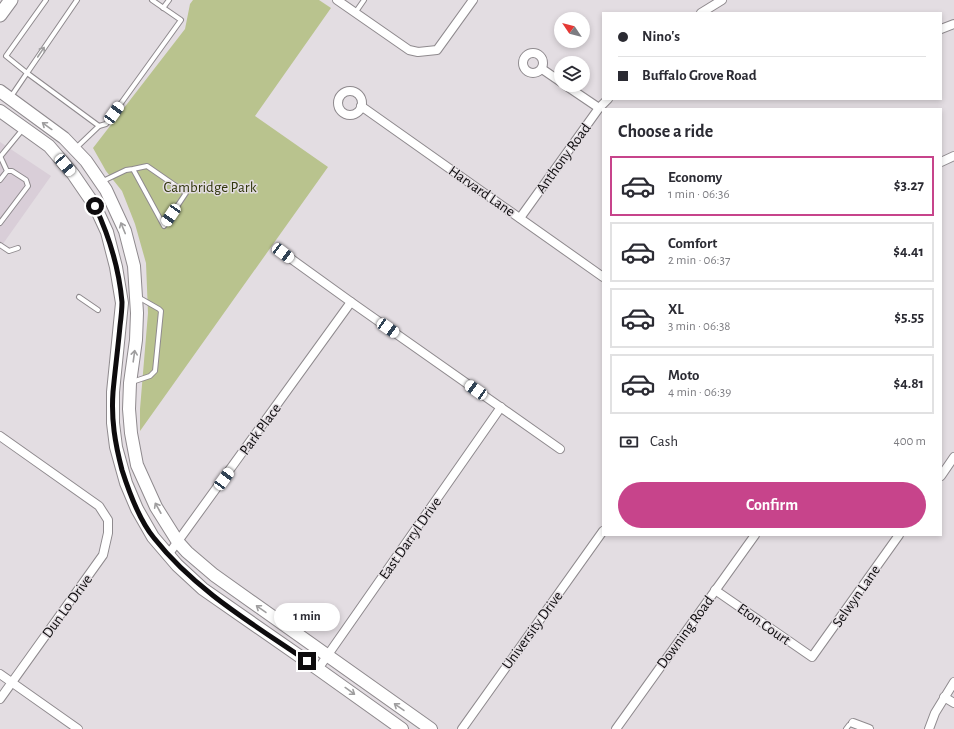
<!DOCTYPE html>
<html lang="en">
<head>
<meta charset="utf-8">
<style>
	body { margin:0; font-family:"Alegreya Sans",sans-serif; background:#f7f7f7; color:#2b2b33; height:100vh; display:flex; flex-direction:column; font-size:15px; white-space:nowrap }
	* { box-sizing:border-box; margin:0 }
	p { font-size:13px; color:#7c7c81 }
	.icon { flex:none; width:22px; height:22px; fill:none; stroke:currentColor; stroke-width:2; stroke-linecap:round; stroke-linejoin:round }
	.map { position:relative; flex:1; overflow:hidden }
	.side { position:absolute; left:602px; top:108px; width:340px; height:428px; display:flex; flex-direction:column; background:#fff; border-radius:0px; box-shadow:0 2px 6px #0003 }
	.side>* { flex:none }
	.hud { position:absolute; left:602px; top:12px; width:340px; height:88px; border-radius:0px; box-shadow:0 2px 6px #0003; display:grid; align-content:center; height:88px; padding:0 16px; background:#fff }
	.needle { width:26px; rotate:305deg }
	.buttons { position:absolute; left:554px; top:12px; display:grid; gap:8px }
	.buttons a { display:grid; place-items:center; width:36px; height:36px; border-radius:50%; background:#fff; box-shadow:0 2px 6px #0003; font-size:20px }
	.end { position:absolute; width:18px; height:18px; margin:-9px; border:5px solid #0e0c0e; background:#fff; box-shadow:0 0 0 2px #fff }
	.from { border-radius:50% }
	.bubble { position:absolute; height:28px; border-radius:14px; background:#fff; box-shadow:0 2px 6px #0003; font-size:13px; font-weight:700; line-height:28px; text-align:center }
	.car { position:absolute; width:12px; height:24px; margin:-12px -6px; border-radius:5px; box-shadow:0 0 3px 1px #0007; background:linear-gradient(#fff 24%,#345 0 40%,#fff 0 76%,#345 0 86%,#fff 0) }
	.hud b { display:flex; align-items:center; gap:14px; height:38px; font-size:15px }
	.hud b+b { border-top:1px solid #e1e1e2 }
	.hud i { width:10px; height:10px; background:#2b2b33 }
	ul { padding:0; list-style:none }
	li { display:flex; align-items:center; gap:12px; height:60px; margin:0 8px 6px; padding:0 8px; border:2px solid #e1e1e2; border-radius:0px }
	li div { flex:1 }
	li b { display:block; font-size:15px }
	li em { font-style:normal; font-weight:700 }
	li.current { border-color:#c7448b }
	li>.icon { width:36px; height:36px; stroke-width:1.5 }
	h2 { padding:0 16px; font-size:18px; line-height:48px }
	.pay { display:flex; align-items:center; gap:10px; height:44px; padding:0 16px; font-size:15px }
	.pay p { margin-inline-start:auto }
	.primary-button { display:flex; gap:8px; margin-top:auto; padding:8px 16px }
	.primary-button a { flex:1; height:46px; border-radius:24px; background:#c7448b; color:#fff; font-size:16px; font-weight:700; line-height:46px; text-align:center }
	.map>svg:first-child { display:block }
	.built { fill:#d9ced8 }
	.green { fill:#b9c38e }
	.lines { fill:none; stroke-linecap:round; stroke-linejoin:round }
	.service-casing { stroke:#8f8a8e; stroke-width:6 }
	.minor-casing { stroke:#8f8a8e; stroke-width:10 }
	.secondary-casing { stroke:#8f8a8e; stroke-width:14 }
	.primary-casing { stroke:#8f8a8e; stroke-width:15 }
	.service { stroke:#fff; stroke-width:4 }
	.minor { stroke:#fff; stroke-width:8 }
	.secondary { stroke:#fff; stroke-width:12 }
	.primary { stroke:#fff; stroke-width:13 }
	.oneway { stroke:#9f9e9f }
	.route { stroke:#0e0c0e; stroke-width:5 }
	.labels { text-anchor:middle; stroke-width:3; stroke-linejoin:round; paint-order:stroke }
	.street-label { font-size:15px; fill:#0e0c0e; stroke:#e3dde2 }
	.park-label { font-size:15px; fill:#31360c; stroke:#e3dde2 }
</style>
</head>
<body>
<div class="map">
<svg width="954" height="729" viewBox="0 0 954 729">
	<rect width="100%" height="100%" fill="#e3dde2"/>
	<!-- built -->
	<polygon class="built" points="0,142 51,176 0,248"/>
	<!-- green -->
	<polygon class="green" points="193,0 319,0 331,8 255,116 328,167 140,431 140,409 148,313 146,263 135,224 122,191 106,171 93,148 185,29 190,4"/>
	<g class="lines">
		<!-- service casing -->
		<g class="service-casing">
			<g id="service">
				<polyline points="46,0 6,56 27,73 77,0"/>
				<polyline points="163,8 169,0"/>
				<polyline points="355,13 364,0"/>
				<polyline points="10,98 27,73 99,126 76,148"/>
				<polyline points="99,126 106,124 181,20 152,0"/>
				<polyline points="0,157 23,129"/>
				<polyline points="0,180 7,171 1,158"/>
				<polyline points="103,181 126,170 133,169 164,226 186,193 147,166 133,169"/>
				<polyline points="0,223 28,186 26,180 12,171 7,171"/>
				<polyline points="0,245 9,251 18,248"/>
				<polyline points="79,297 98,310"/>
				<polyline points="132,382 150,376 155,371 161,311 159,309 138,297"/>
				<polyline points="846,729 849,725 853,723"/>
			</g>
		</g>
		<!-- minor casing -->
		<g class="minor-casing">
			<g id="minor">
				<polyline points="337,0 409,50 418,52 437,50 473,0"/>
				<polyline points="701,13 722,0"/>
				<polyline points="941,29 954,24"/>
				<circle cx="533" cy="63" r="10"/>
				<polyline points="542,69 561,82"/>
				<polyline points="565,85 599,108"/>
				<circle cx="350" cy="103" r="12"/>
				<polyline points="361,106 603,277"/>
				<polyline points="941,162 954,156"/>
				<polyline points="520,218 599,108 608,99"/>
				<polyline points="283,253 351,302 560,449"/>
				<polyline points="0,436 99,506 108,520 108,533 103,555 0,699"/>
				<polyline points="941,476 954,457"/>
				<polyline points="168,555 351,302"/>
				<polyline points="715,590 812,657 899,535"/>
				<polyline points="318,669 501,407"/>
				<polyline points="0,674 78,729"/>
				<polyline points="944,697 954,703"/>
				<polyline points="853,723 869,729"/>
				<polyline points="462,729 603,531"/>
				<polyline points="616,729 755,535"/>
				<polyline points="929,729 935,713 954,682"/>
			</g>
		</g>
		<!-- secondary casing -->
		<g class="secondary-casing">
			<g id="secondary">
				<polyline points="0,91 64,138 86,161 106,190 125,231 134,266 137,313 136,340 130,383 129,409 131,433 137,465 156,507 178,542 187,552 214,575 431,729"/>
				<polyline points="0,111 49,146 73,174 95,206 107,232 116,267 122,303 113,392 113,423 116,447 126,483 137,509 153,537 177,565 203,589 318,669 402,729"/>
			</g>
		</g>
		<!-- primary casing -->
		<g class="primary-casing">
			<polyline id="primary" points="0,15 11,0"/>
		</g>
		<!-- service -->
		<use href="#service" class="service"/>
		<!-- minor -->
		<use href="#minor" class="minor"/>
		<!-- secondary -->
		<use href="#secondary" class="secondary"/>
		<!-- primary -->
		<use href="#primary" class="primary"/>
	</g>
	<!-- one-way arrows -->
	<defs><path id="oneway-shaft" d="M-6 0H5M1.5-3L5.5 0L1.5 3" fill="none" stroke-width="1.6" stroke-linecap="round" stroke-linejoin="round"/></defs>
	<g class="oneway">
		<use href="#oneway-shaft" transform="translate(41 52) rotate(-56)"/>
		<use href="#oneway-shaft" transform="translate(47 126) rotate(-144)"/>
		<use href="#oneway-shaft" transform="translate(123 228) rotate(-112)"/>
		<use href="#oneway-shaft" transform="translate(134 356) rotate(-82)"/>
		<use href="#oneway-shaft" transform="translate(158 508) rotate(-119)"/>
		<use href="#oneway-shaft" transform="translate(261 609) rotate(-145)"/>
		<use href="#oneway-shaft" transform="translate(350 691) rotate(36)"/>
		<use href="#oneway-shaft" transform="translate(399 707) rotate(-145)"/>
	</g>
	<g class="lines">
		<!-- route -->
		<path class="route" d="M95 206C109 236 119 268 122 302 122 309 121 318 120 326 118 348 115 370 113 392 111 420 115 443 122 470 129 492 139 520 154 538 195 590 253 624 307 661"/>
	</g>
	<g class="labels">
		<!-- street labels -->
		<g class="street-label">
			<text transform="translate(563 158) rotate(-54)" y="5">Anthony Road</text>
			<text transform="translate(482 191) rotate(35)" y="5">Harvard Lane</text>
			<text transform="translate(260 429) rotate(-54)" y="5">Park Place</text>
			<text transform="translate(410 538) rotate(-55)" y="5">East Darryl Drive</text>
			<text transform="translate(856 596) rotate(-55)" y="5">Selwyn Lane</text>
			<text transform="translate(67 606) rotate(-54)" y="5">Dun Lo Drive</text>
			<text transform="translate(764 624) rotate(35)" y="5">Eton Court</text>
			<text transform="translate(532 630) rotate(-54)" y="5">University Drive</text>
			<text transform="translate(685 632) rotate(-54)" y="5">Downing Road</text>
		</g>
		<!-- park labels -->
		<g class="park-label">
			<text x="210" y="192">Cambridge Park</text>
		</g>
	</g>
</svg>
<div class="buttons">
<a><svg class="needle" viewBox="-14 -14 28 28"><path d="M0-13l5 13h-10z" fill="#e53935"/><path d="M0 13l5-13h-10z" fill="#7c7c81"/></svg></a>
<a><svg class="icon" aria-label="layers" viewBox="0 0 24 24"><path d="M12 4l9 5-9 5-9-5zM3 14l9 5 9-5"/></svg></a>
</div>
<i class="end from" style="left:95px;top:206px"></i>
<i class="end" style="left:307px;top:661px"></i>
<div class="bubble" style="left:274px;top:603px;width:66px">1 min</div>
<i class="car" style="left:114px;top:113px;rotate:36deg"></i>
<i class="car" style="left:65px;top:165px;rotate:140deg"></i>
<i class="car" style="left:171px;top:215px;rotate:214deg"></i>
<i class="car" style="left:283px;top:253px;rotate:127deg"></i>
<i class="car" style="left:388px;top:328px;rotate:125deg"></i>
<i class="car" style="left:476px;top:390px;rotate:305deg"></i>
<i class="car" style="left:224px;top:479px;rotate:36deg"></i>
<div class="hud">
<b><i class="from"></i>Nino's</b>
<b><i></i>Buffalo Grove Road</b>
</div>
<section class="side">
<h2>Choose a ride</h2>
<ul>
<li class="current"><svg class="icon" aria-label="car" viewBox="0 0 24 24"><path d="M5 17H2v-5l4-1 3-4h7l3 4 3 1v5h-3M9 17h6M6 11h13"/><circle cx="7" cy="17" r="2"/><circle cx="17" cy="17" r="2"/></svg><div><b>Economy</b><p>1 min · 06:36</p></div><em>$3.27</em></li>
<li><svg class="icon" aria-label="car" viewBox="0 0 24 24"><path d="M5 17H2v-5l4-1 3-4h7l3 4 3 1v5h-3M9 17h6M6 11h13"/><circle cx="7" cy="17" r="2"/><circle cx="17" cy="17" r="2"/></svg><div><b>Comfort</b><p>2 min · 06:37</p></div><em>$4.41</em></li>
<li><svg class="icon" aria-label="car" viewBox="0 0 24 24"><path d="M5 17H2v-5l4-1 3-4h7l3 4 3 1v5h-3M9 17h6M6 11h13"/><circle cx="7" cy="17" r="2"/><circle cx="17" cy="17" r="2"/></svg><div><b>XL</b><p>3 min · 06:38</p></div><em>$5.55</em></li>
<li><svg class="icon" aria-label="car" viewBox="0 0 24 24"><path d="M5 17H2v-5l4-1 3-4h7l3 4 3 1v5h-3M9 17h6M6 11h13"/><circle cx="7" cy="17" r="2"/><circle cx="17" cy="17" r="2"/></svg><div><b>Moto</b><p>4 min · 06:39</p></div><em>$4.81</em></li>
</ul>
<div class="pay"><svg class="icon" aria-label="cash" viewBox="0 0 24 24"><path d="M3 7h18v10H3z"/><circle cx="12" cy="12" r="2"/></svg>Cash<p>400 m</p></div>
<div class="primary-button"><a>Confirm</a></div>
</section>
</div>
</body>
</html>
